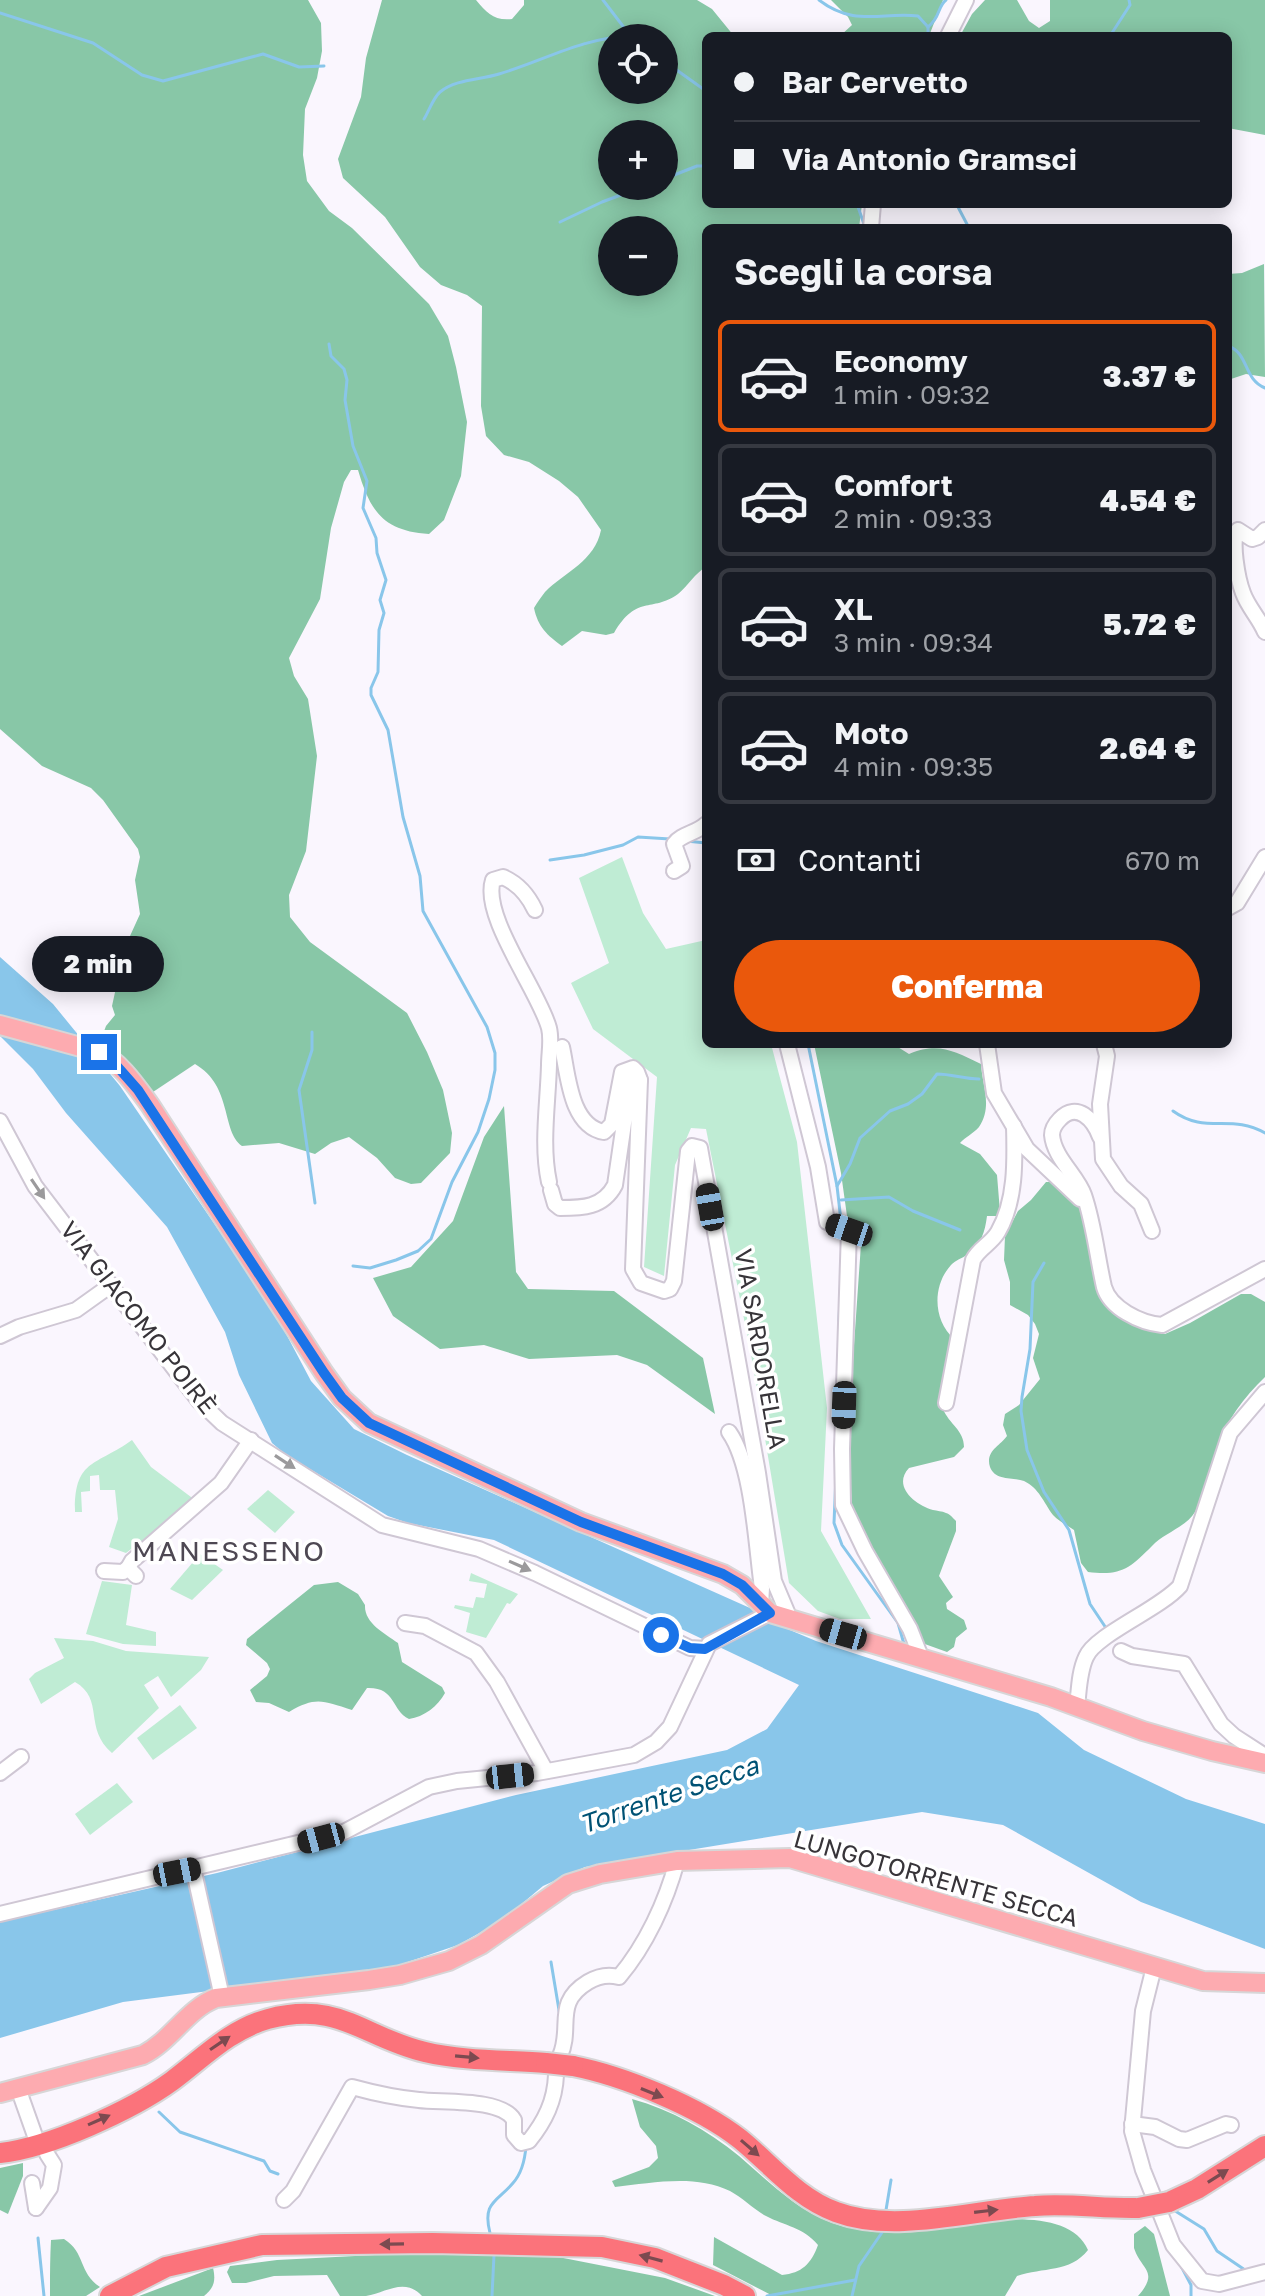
<!DOCTYPE html>
<html lang="it">
<head>
<meta charset="utf-8">
<style>
	body { margin:0; font-family:"Golos Text",sans-serif; background:#242831; color:#f1f3f6; height:100vh; display:flex; flex-direction:column; font-size:30px; white-space:nowrap }
	* { box-sizing:border-box; margin:0 }
	p { font-size:26px; color:#9ea1a6 }
	.icon { flex:none; width:44px; height:44px; fill:none; stroke:currentColor; stroke-width:2; stroke-linecap:round; stroke-linejoin:round }
	.map { position:relative; flex:1; overflow:hidden }
	.details { position:absolute; left:702px; top:224px; width:530px; height:824px; display:flex; flex-direction:column; background:#171b24; border-radius:12px; box-shadow:0 4px 20px #0003 }
	.details>* { flex:none }
	.banner { position:absolute; left:702px; top:32px; width:530px; height:176px; border-radius:12px; box-shadow:0 4px 20px #0003; display:grid; align-content:center; height:176px; padding:0 32px; background:#171b24 }
	.controls { position:absolute; left:598px; top:24px; display:grid; gap:16px }
	.controls a { display:grid; place-items:center; width:80px; height:80px; border-radius:50%; background:#171b24; box-shadow:0 4px 20px #0003; font-size:40px }
	.end { position:absolute; width:36px; height:36px; margin:-18px; border:10px solid #1a73e8; background:#fff; box-shadow:0 0 0 4px #fff }
	.from { border-radius:50% }
	.bubble { position:absolute; height:56px; border-radius:28px; background:#171b24; box-shadow:0 4px 20px #0003; font-size:26px; font-weight:800; line-height:56px; text-align:center }
	.car { position:absolute; width:24px; height:48px; margin:-24px -12px; border-radius:10px; box-shadow:0 0 6px 2px #0007; background:linear-gradient(#222 24%,#8ab4d8 0 40%,#222 0 76%,#8ab4d8 0 86%,#222 0) }
	.banner b { display:flex; align-items:center; gap:28px; height:76px; font-size:30px }
	.banner b+b { border-top:2px solid #363941 }
	.banner i { width:20px; height:20px; background:#f1f3f6 }
	ul { padding:0; list-style:none }
	li { display:flex; align-items:center; gap:24px; height:112px; margin:0 16px 12px; padding:0 16px; border:4px solid #363941; border-radius:12px }
	li div { flex:1 }
	li b { display:block; font-size:30px }
	li em { font-style:normal; font-weight:800 }
	li.selected { border-color:#ea580c }
	li>.icon { width:72px; height:72px; stroke-width:1.5 }
	h2 { padding:0 32px; font-size:36px; line-height:96px }
	.pay { display:flex; align-items:center; gap:20px; height:88px; padding:0 32px; font-size:30px }
	.pay p { margin-inline-start:auto }
	.cta { display:flex; gap:16px; margin-top:auto; padding:16px 32px }
	.cta a { flex:1; height:92px; border-radius:48px; background:#ea580c; color:#fff; font-size:32px; font-weight:800; line-height:92px; text-align:center }
	.map>svg:first-child { display:block }
	.green { fill:#bfecd4 }
	.forest { fill:#88c7a7; fill-rule:evenodd }
	.water { fill:#89c6ea }
	.lines { fill:none; stroke-linecap:round; stroke-linejoin:round }
	.stream { stroke:#89c6ea; stroke-width:3 }
	.minor-casing { stroke:#cfc7d4; stroke-width:18 }
	.major-casing { stroke:#d7d6d7; stroke-width:22 }
	.highway-casing { stroke:#d7d6d7; stroke-width:24 }
	.minor { stroke:#fff; stroke-width:14 }
	.major { stroke:#fdabb0; stroke-width:18 }
	.highway { stroke:#fb737b; stroke-width:20 }
	.highway-bridge-casing { stroke:#d7d6d7; stroke-width:24; stroke-linecap:butt }
	.highway-bridge { stroke:#fb737b; stroke-width:20 }
	.oneway { fill:#9b9a9c }
	.oneway2 { fill:#7c4a50 }
	.route { stroke:#1a73e8; stroke-width:10 }
	.labels { text-anchor:middle; stroke-width:7; stroke-linejoin:round; paint-order:stroke }
	.street-label { font-size:24px; fill:#373439; stroke:#fff }
	.water-label { font-size:26px; font-style:italic; fill:#005274; stroke:#fff }
	.quarter-label { font-size:28px; letter-spacing:2px; fill:#4e4853; stroke:#fff }
</style>
</head>
<body>
<div class="map">
<svg width="1265" height="2296" viewBox="0 0 1265 2296">
	<rect width="100%" height="100%" fill="#faf6fe"/>
	<!-- green -->
	<g class="green">
		<polygon points="622,857 643,913 666,949 706,940 706,1044 771,1044 797,1142 827,1408 821,1531 871,1619 840,1619 818,1611 789,1583 751,1354 706,1129 691,1128 675,1165 664,1276 644,1267 657,1077 593,1029 571,983 609,963 579,878"/>
		<path d="M132 1440 151 1467 195 1500 126 1553 109 1547 118 1519 115 1490H100L99 1475 90 1476V1491L81 1492 82 1512H75C74 1459 96 1466 132 1440Z"/>
		<polygon points="268,1490 295,1512 275,1533 247,1509"/>
		<polygon points="200,1554 223,1570 192,1600 170,1589"/>
		<polygon points="471,1573 518,1594 510,1604 507,1603 486,1638 466,1632 470,1613 454,1608 455,1605 473,1608 476,1597 484,1598 487,1584 469,1581"/>
		<polygon points="102,1581 132,1585 126,1625 156,1632 156,1646 123,1644 86,1634"/>
		<path d="M54 1638 93 1641 126 1651 209 1657 201 1670 171 1697 158 1676 144 1685 159 1708 112 1753C83 1728 105 1699 75 1682L41 1704 29 1679 35 1673 64 1658Z"/>
		<polygon points="180,1705 197,1728 153,1760 137,1738"/>
		<polygon points="117,1783 133,1802 90,1835 75,1814"/>
	</g>
	<!-- forest -->
	<g class="forest">
		<path d="M0 0H308L321 23 322 51 317 78 305 109 303 155 307 181 329 211 352 228 429 304 448 336 456 367 467 422 461 476 444 520 429 534C383 531 370 511 358 470H351L344 482 331 528 320 599 289 658 294 676 308 699 317 756 306 851 289 895 290 917 310 942 407 1013 427 1052 443 1090 452 1133 450 1153 421 1183 411 1184 395 1178 377 1158 349 1137 331 1143 315 1154 279 1143 242 1146C221 1131 233 1086 195 1064L153 1092 144 1090 116 1053 100 1042 106 1026 115 1015 112 1006 119 974 118 950 130 936 140 914 135 880 140 857 138 849 103 800 91 788 42 766 0 729Z"/>
		<path d="M382 0H476C487 13 494 21 512 19L524 5V0H697L712 9 734 36H706V204H862L859 228H706V567C695 573 688 586 678 594 651 613 637 594 614 633L606 635 582 631 562 646C547 635 538 627 534 608 537 603 541 597 545 592 565 572 595 561 601 530L578 497 559 481 529 462 504 455 486 436 481 406 482 306 467 295 441 285 420 267 385 217 343 178 338 159 361 97 366 58ZM612 38H664V90H612ZM612 134H664V186H612ZM612 230H664V282H612Z"/>
		<polygon points="831,0 943,0 929,36 840,36 852,25 848,17"/>
		<polygon points="985,0 1017,0 1029,21 1039,28 1050,21 1050,0 1265,0 1265,135 1228,128 1228,36 960,36 972,14"/>
		<polygon points="1264,264 1265,377 1246,374 1228,380 1228,274 1242,273"/>
		<path d="M814 1044H893L909 1054C939 1042 953 1051 981 1064 982 1085 993 1106 979 1127 973 1134 965 1137 960 1143L980 1154 997 1175 1000 1212 996 1216H987C985 1232 981 1245 967 1255 962 1258 956 1260 951 1265 932 1286 933 1320 954 1339 950 1355 937 1395 943 1409 949 1424 964 1430 964 1447L954 1457 909 1468C892 1486 915 1505 933 1510 937 1511 942 1511 946 1513 950 1514 953 1518 956 1521V1531L939 1576 953 1597 946 1603 947 1609 964 1620 967 1629 956 1638 954 1647 947 1652 922 1643 852 1510 848 1432 861 1244 859 1225 847 1216 841 1173Z"/>
		<polygon points="504,1106 516,1272 528,1289 614,1291 703,1358 715,1414 647,1365 617,1355 529,1359 484,1345 440,1349 393,1316 373,1278 411,1267 453,1221 484,1137"/>
		<path d="M1046 1182H1056L1079 1204 1085 1218 1099 1293 1115 1310 1141 1327 1165 1334 1190 1323 1241 1294H1251L1265 1302V1377C1244 1397 1226 1421 1217 1448 1210 1471 1208 1491 1195 1512 1186 1527 1164 1533 1152 1546 1129 1569 1121 1576 1088 1572L1081 1563 1074 1530C1067 1525 1058 1521 1053 1515 1044 1503 1039 1488 1024 1481 1013 1477 995 1481 990 1467 985 1451 1000 1446 1007 1436L1003 1425 1005 1414 1019 1405 1040 1379 1033 1358 1039 1334 1035 1324 1028 1315 1010 1305V1282L1004 1260 1005 1236 1018 1211 1031 1200Z"/>
		<path d="M338 1582 358 1594 365 1605C364 1623 384 1633 398 1643L402 1662 442 1687 445 1693C438 1706 424 1717 409 1719 391 1710 396 1687 367 1688L352 1710C323 1701 316 1696 289 1712L269 1703 256 1702 250 1690 267 1676 270 1669 267 1663 246 1645 247 1639 314 1585Z"/>
		<path d="M632 2099C672 2110 707 2130 739 2156 773 2185 805 2219 851 2228 864 2231 880 2233 893 2232 941 2230 1065 2195 1088 2250 1070 2273 1043 2267 1017 2276L1005 2296H773L713 2265 714 2237 782 2275C802 2273 811 2264 818 2245 803 2227 785 2226 766 2216 753 2209 743 2198 730 2191 695 2174 652 2183 615 2187L612 2181 649 2167 658 2158 656 2146 640 2127Z"/>
		<polygon points="23,2163 23,2176 8,2214 0,2210 0,2168"/>
		<path d="M1145 2226 1154 2234 1170 2296H1138C1160 2271 1141 2270 1134 2248 1134 2247 1134 2234 1134 2234Z"/>
		<path d="M64 2239C86 2253 78 2272 100 2287L86 2296H50C50 2277 50 2259 51 2240Z"/>
		<path d="M433 2252 543 2254 665 2278 715 2296H422C404 2277 386 2293 366 2296 358 2296 348 2296 340 2296L327 2275 274 2276 246 2283H232L227 2272 230 2266 277 2260Z"/>
		<path d="M213 2268C216 2281 214 2288 204 2296H139Z"/>
	</g>
	<!-- water -->
	<polygon class="water" points="0,957 53,1004 120,1086 274,1311 311,1381 354,1429 407,1455 750,1608 778,1625 816,1641 1038,1713 1084,1750 1186,1799 1265,1824 1265,1949 1141,1902 1003,1825 922,1812 585,1867 543,1886 501,1921 458,1945 390,1968 123,2002 0,2038 0,1922 217,1873 516,1795 727,1750 767,1729 799,1685 494,1540 408,1523 388,1516 285,1454 272,1443 239,1375 225,1332 167,1227 66,1113 33,1069 0,1036"/>
	<g class="lines">
		<!-- stream -->
		<g class="stream">
			<polyline points="603,0 632,38"/>
			<path d="M819 0C854 27 881 12 918 16L928 27"/>
			<polyline points="0,13 93,43 142,75 163,81 263,54 299,67 324,66"/>
			<path d="M928 36V27C941 17 937 7 946 0"/>
			<polyline points="1110,36 1130,5 1129,0"/>
			<polyline points="664,61 706,91"/>
			<path d="M424 119C429 111 433 98 440 92 456 79 480 80 499 74 543 61 582 38 629 36"/>
			<polyline points="664,179 697,166 706,166"/>
			<polyline points="857,204 865,227"/>
			<polyline points="954,204 958,207 969,228"/>
			<polyline points="560,222 602,202 645,186"/>
			<polyline points="329,344 331,356 344,369 347,380 345,400 353,446 367,481 363,508 376,538 377,553 386,580 380,600 384,613 379,630 378,672 371,688 371,695 388,730 403,817 420,876 423,911 487,1027 495,1053 495,1070 489,1099 478,1132 452,1182 431,1239 418,1251 396,1260 370,1268 353,1266"/>
			<path d="M1228 346C1249 353 1243 379 1265 388"/>
			<polyline points="686,841 706,843"/>
			<polyline points="550,860 584,855 623,845 638,837 670,839"/>
			<polyline points="312,1032 312,1050 299,1090 315,1203"/>
			<polyline points="808,1044 837,1186 841,1221"/>
			<path d="M1173 1111C1206 1135 1231 1113 1265 1133"/>
			<path d="M837 1186 850 1164 860 1138 890 1111 908 1104 922 1094 937 1074C952 1074 964 1079 979 1079"/>
			<polyline points="841,1200 889,1197 913,1211 960,1230"/>
			<polyline points="1044,1263 1033,1282 1030,1349 1022,1397 1021,1411 1027,1450 1044,1492 1069,1530 1090,1604 1106,1628"/>
			<polyline points="839,1321 841,1276"/>
			<polyline points="836,1476 834,1523 842,1545 898,1623 904,1644"/>
			<polyline points="551,1962 560,2016"/>
			<polyline points="159,2112 180,2132 264,2161 270,2171 278,2174"/>
			<polyline points="1172,2209 1204,2229 1217,2251 1248,2272"/>
			<polyline points="886,2210 891,2180"/>
			<path d="M490 2233C482 2202 497 2202 513 2183 522 2173 525 2159 526 2146"/>
			<polyline points="38,2238 44,2296"/>
			<polyline points="1181,2266 1191,2285 1191,2296"/>
			<polyline points="492,2296 494,2255"/>
			<polyline points="767,2296 855,2280"/>
			<polyline points="852,2296 859,2266 883,2231"/>
		</g>
		<!-- minor casing -->
		<g class="minor-casing">
			<g id="minor">
				<polyline points="948,36 966,0"/>
				<polyline points="871,228 873,204"/>
				<path d="M1265 530 1258 537 1252 539 1238 530C1230 539 1238 580 1243 593 1248 607 1259 618 1265 632"/>
				<path d="M674 871 682 866 674 844C681 834 697 833 706 824"/>
				<polyline points="1228,908 1237,903 1265,857"/>
				<path d="M535 910C528 895 519 884 503 877L493 880C481 916 539 991 549 1028 552 1040 549 1053 549 1065 548 1103 541 1145 549 1182"/>
				<polyline points="787,1044 818,1167 827,1222 849,1230 842,1449 843,1505 865,1551 910,1629 921,1657"/>
				<polyline points="987,1044 994,1093 1027,1149 1080,1199"/>
				<polyline points="1104,1044 1107,1056 1100,1104 1103,1159 1121,1186 1141,1204 1152,1231"/>
				<path d="M562 1047C568 1074 570 1126 604 1132L612 1124 622 1072 633 1068 637 1072 640 1080"/>
				<polyline points="0,1121 35,1186 199,1401 222,1423 382,1525 479,1549 535,1573 690,1648 705,1649"/>
				<path d="M1100 1137C1094 1120 1077 1101 1060 1119 1056 1123 1052 1129 1052 1135 1054 1158 1077 1175 1084 1195 1094 1224 1097 1256 1104 1287 1110 1308 1140 1323 1162 1325L1265 1269"/>
				<path d="M551 1190 555 1204 560 1208C582 1208 603 1208 615 1185L630 1082 640 1080 633 1269 641 1283 664 1291 670 1289 674 1281 688 1151 692 1146 700 1148 758 1473 774 1581 790 1619"/>
				<polyline points="0,1336 19,1327 76,1310 111,1285"/>
				<path d="M946 1403 973 1260C979 1248 991 1244 998 1232 1016 1201 1015 1161 1014 1126"/>
				<path d="M729 1432C753 1466 756 1546 762 1588L761 1604"/>
				<polyline points="104,1571 123,1572 128,1568"/>
				<polyline points="136,1576 128,1568 132,1561 221,1483 251,1440"/>
				<polyline points="405,1623 425,1626 476,1653 497,1682 546,1771"/>
				<polyline points="1121,1651 1132,1656 1184,1664 1221,1724 1234,1736 1265,1756"/>
				<path d="M1077 1707C1079 1690 1079 1672 1086 1657 1095 1635 1160 1609 1180 1586L1230 1433 1265 1392"/>
				<polyline points="0,1773 21,1757"/>
				<polyline points="194,1872 222,1997"/>
				<polyline points="0,1914 344,1832 429,1787 457,1781 537,1773 634,1755 656,1742 670,1727 709,1644 770,1613"/>
				<polyline points="1154,1967 1143,2011 1132,2131 1143,2170 1173,2245 1202,2281 1219,2284 1265,2272"/>
				<path d="M560 2056C573 2027 553 2003 588 1982 598 1976 608 1974 619 1977 646 1945 666 1902 677 1861"/>
				<polyline points="18,2088 35,2136"/>
				<polyline points="1132,2124 1155,2127 1179,2139 1187,2140 1226,2124 1231,2125"/>
				<polyline points="32,2183 36,2208"/>
				<path d="M284 2200 293 2191 352 2087C374 2093 397 2098 419 2100 442 2103 501 2098 514 2120V2135L521 2143 529 2141C545 2121 555 2101 556 2075"/>
				<polyline points="36,2208 50,2188 54,2165 47,2154"/>
			</g>
		</g>
		<!-- major casing -->
		<g class="major-casing">
			<g id="major">
				<path d="M0 1025 99 1052C120 1062 136 1086 150 1105L324 1373 342 1398 369 1423 581 1522 723 1574 742 1585 770 1613 1051 1697 1143 1731 1212 1751 1265 1763"/>
				<path d="M0 2093 143 2055C171 2041 187 2009 216 1998L369 1980 400 1975 449 1961 481 1945 568 1884 600 1874 677 1861 790 1858 1203 1981 1265 1983"/>
			</g>
		</g>
		<!-- highway casing -->
		<g class="highway-casing">
			<g id="highway">
				<path d="M573 2066C624 2076 699 2107 740 2139 771 2164 797 2198 836 2212 894 2234 973 2210 1035 2206 1069 2203 1104 2209 1138 2208"/>
				<path d="M0 2153C49 2148 132 2110 172 2081 203 2058 229 2030 268 2019 340 2000 364 2038 425 2052 462 2061 508 2060 546 2063"/>
				<polyline points="1169,2202 1197,2189 1265,2146"/>
				<polyline points="110,2296 166,2267 262,2245 432,2243 602,2247 655,2258 724,2285 745,2296"/>
			</g>
		</g>
		<!-- minor -->
		<use href="#minor" class="minor"/>
		<!-- major -->
		<use href="#major" class="major"/>
		<!-- highway -->
		<use href="#highway" class="highway"/>
		<!-- highway-bridge casing -->
		<g class="highway-bridge-casing">
			<g id="highway-bridge">
				<polyline points="546,2063 573,2066"/>
				<polyline points="1138,2208 1169,2202"/>
			</g>
		</g>
		<!-- highway-bridge -->
		<use href="#highway-bridge" class="highway-bridge"/>
	</g>
	<!-- one-way arrows -->
	<defs><path id="oneway-solid" d="M-6-.8H1V-3.2L6.5 0L1 3.2V.8H-6Z" transform="scale(2)"/></defs>
	<g class="oneway">
		<use href="#oneway-solid" transform="translate(38 1189) rotate(56)"/>
		<use href="#oneway-solid" transform="translate(285 1462) rotate(33)"/>
		<use href="#oneway-solid" transform="translate(520 1566) rotate(24)"/>
	</g>
	<g class="oneway2">
		<use href="#oneway-solid" transform="translate(220 2043) rotate(-34)"/>
		<use href="#oneway-solid" transform="translate(467 2057) rotate(5)"/>
		<use href="#oneway-solid" transform="translate(652 2093) rotate(22)"/>
		<use href="#oneway-solid" transform="translate(99 2120) rotate(-24)"/>
		<use href="#oneway-solid" transform="translate(750 2148) rotate(41)"/>
		<use href="#oneway-solid" transform="translate(1218 2176) rotate(-32)"/>
		<use href="#oneway-solid" transform="translate(986 2211) rotate(-7)"/>
		<use href="#oneway-solid" transform="translate(392 2244) rotate(179)"/>
		<use href="#oneway-solid" transform="translate(651 2258) rotate(-165)"/>
	</g>
	<g class="lines">
		<!-- route -->
		<polyline class="route" points="99,1052 108,1056 138,1090 324,1373 342,1398 369,1423 581,1522 723,1574 742,1585 770,1613 705,1649 690,1648 661,1635"/>
	</g>
	<g class="labels">
		<!-- street labels -->
		<g class="street-label">
			<text transform="translate(138 1318) rotate(52)" y="8">VIA GIACOMO POIRÈ</text>
			<text transform="translate(760 1349) rotate(80)" y="8">VIA SARDORELLA</text>
			<text transform="translate(936 1879) rotate(16)" y="8">LUNGOTORRENTE SECCA</text>
		</g>
		<!-- water labels -->
		<g class="water-label">
			<text transform="translate(669 1795) rotate(-19)" y="9">Torrente Secca</text>
		</g>
		<!-- quarter labels -->
		<g class="quarter-label">
			<text x="229" y="1561">MANESSENO</text>
		</g>
	</g>
</svg>
<div class="controls">
<a><svg class="icon" aria-label="locate" viewBox="0 0 24 24"><circle cx="12" cy="12" r="6"/><path d="M12 2v4M12 18v4M2 12h4M18 12h4"/></svg></a>
<a>+</a>
<a>−</a>
</div>
<i class="end from" style="left:661px;top:1635px"></i>
<i class="end" style="left:99px;top:1052px"></i>
<div class="bubble" style="left:32px;top:936px;width:132px">2 min</div>
<i class="car" style="left:710px;top:1207px;rotate:350deg"></i>
<i class="car" style="left:849px;top:1230px;rotate:289deg"></i>
<i class="car" style="left:844px;top:1405px;rotate:182deg"></i>
<i class="car" style="left:843px;top:1634px;rotate:286deg"></i>
<i class="car" style="left:510px;top:1776px;rotate:84deg"></i>
<i class="car" style="left:321px;top:1838px;rotate:255deg"></i>
<i class="car" style="left:177px;top:1872px;rotate:79deg"></i>
<div class="banner">
<b><i class="from"></i>Bar Cervetto</b>
<b><i></i>Via Antonio Gramsci</b>
</div>
<section class="details">
<h2>Scegli la corsa</h2>
<ul>
<li class="selected"><svg class="icon" aria-label="car" viewBox="0 0 24 24"><path d="M5 17H2v-5l4-1 3-4h7l3 4 3 1v5h-3M9 17h6M6 11h13"/><circle cx="7" cy="17" r="2"/><circle cx="17" cy="17" r="2"/></svg><div><b>Economy</b><p>1 min · 09:32</p></div><em>3.37 €</em></li>
<li><svg class="icon" aria-label="car" viewBox="0 0 24 24"><path d="M5 17H2v-5l4-1 3-4h7l3 4 3 1v5h-3M9 17h6M6 11h13"/><circle cx="7" cy="17" r="2"/><circle cx="17" cy="17" r="2"/></svg><div><b>Comfort</b><p>2 min · 09:33</p></div><em>4.54 €</em></li>
<li><svg class="icon" aria-label="car" viewBox="0 0 24 24"><path d="M5 17H2v-5l4-1 3-4h7l3 4 3 1v5h-3M9 17h6M6 11h13"/><circle cx="7" cy="17" r="2"/><circle cx="17" cy="17" r="2"/></svg><div><b>XL</b><p>3 min · 09:34</p></div><em>5.72 €</em></li>
<li><svg class="icon" aria-label="car" viewBox="0 0 24 24"><path d="M5 17H2v-5l4-1 3-4h7l3 4 3 1v5h-3M9 17h6M6 11h13"/><circle cx="7" cy="17" r="2"/><circle cx="17" cy="17" r="2"/></svg><div><b>Moto</b><p>4 min · 09:35</p></div><em>2.64 €</em></li>
</ul>
<div class="pay"><svg class="icon" aria-label="cash" viewBox="0 0 24 24"><path d="M3 7h18v10H3z"/><circle cx="12" cy="12" r="2"/></svg>Contanti<p>670 m</p></div>
<div class="cta"><a>Conferma</a></div>
</section>
</div>
</body>
</html>
